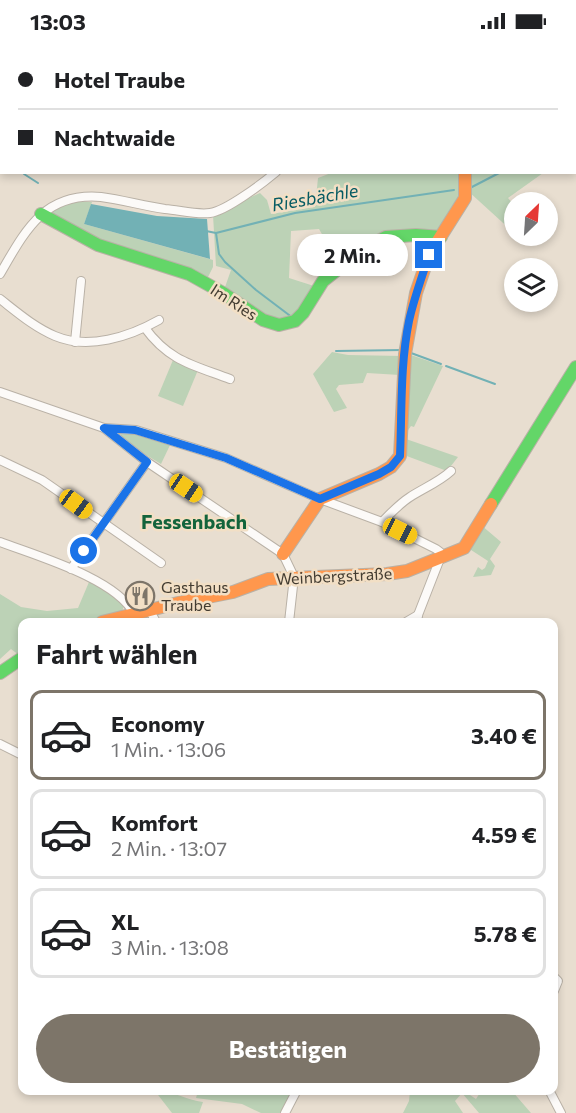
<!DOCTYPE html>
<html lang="de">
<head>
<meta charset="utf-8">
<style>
	body { margin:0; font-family:Commissioner,sans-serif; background:#f2f2f2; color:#202124; height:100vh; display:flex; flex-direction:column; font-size:22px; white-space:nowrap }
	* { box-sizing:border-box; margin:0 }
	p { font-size:20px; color:#757577 }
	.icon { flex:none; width:33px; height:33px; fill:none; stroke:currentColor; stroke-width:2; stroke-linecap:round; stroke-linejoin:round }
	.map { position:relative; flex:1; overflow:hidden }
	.details { position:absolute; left:18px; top:576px; width:540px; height:477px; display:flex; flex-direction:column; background:#fff; border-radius:12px; box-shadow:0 3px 9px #0003 }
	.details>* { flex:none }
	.guide { position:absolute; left:0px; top:0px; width:576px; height:132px; box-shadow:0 3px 9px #0003; display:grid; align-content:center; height:132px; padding:0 18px; background:#fff }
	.needle { width:39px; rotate:25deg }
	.buttons { position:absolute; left:504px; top:150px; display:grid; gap:12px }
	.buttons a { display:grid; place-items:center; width:54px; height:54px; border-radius:50%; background:#fff; box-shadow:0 3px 9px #0003; font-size:30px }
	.end { position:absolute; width:27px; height:27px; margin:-14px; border:8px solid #1a73e8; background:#fff; box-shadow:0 0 0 3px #fff }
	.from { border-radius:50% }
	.bubble { position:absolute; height:42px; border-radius:21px; background:#fff; box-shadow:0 3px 9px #0003; font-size:20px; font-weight:700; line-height:42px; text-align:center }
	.car { position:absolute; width:18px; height:36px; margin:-18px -9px; border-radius:8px; box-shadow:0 0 4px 2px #0007; background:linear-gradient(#f5c518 24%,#345 0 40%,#f5c518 0 76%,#345 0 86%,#f5c518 0) }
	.guide b { display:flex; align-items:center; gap:21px; height:57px; font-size:22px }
	.guide b+b { border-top:2px solid #e0e0e0 }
	.guide i { width:15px; height:15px; background:#202124 }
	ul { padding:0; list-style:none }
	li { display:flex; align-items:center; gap:18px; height:90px; margin:0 12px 9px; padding:0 6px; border:3px solid #e0e0e0; border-radius:12px }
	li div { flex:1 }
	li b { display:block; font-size:22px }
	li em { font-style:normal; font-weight:700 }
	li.selected { border-color:#7d7569 }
	li>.icon { width:54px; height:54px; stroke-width:1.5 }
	h2 { padding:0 18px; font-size:27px; line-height:72px }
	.button { display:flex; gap:12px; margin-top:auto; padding:12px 18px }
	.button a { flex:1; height:69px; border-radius:36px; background:#7d7569; color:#fff; font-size:24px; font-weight:700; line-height:69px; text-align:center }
	.status { display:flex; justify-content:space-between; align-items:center; height:42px; padding:0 30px; background:#fff; direction:ltr }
	.status svg { height:16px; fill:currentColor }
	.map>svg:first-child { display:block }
	.green { fill:#bcd2b6 }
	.water { fill:#72b1b5 }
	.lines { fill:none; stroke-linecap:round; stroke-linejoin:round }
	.stream { stroke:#72b1b5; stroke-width:2 }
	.street-casing { stroke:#b9b1a6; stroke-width:10 }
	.fast-casing { stroke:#b9b1a6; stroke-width:14 }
	.slow-casing { stroke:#b9b1a6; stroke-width:14 }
	.street { stroke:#fcfaf8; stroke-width:8 }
	.fast { stroke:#63d668; stroke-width:12 }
	.slow { stroke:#ff974d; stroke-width:12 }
	.route { stroke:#1a73e8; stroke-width:8 }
	.labels { text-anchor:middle; stroke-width:5; stroke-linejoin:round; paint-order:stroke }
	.street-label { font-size:16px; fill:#433c31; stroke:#f2dfc5 }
	.poi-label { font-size:16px; fill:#433c31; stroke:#f2dfc5; text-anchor:start }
	.water-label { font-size:18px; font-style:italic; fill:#055a62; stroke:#f2dfc5 }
	.quarter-label { font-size:20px; font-weight:bold; fill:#13643b; stroke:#f2dfc5 }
</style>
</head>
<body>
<div class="status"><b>13:03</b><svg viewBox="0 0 49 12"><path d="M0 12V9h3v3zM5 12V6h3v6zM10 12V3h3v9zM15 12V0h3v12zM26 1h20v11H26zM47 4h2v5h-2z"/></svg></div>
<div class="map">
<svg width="576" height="1071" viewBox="0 0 576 1071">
	<rect width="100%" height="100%" fill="#e8ded0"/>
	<!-- green -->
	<g class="green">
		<path d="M331 131H462C461 157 453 170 439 193L397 192 344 218 330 206 319 187 291 189 289 236 314 244 293 277 270 278 224 248 231 228 216 224 213 173 260 151 267 158 271 172 315 165 318 136Z"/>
		<polygon points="469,131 543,131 508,156 514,163 514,191 468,149"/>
		<polygon points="74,159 92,160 84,182 213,218 213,225 207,237 82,192 52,171 54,167"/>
		<polygon points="332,310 348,313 402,314 400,333 367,331 363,341 339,343 336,347 347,366 334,370 313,332"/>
		<polygon points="408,312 443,324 414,385 411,384 406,391"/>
		<polygon points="173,318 198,328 183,364 158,354"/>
		<polygon points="126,388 171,401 161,422 123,399 120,394 122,390"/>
		<polygon points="406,397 458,415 447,429 404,413"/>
		<polygon points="481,483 501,500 490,517 495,524 491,533 473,535 478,525 482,528 485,526 488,519 468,506"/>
		<polygon points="89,540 108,549 124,563 122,570 92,580 22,580 22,611 19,613 11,607 0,617 0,552 21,565 47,569 78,566"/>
		<path d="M155 1049C172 1048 186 1058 203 1060L199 1071H172Z"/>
		<polygon points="198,1049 294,1049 281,1071 261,1071 242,1062 196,1056"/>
		<polygon points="410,1049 464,1049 476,1057 481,1049 512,1049 531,1071 479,1071 462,1051 455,1059 463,1071 403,1071 409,1059"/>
	</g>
	<!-- water -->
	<polygon class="water" points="91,162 157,174 207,177 210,217 84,182"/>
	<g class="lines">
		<!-- stream -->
		<g class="stream">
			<polyline points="574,117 576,117"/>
			<polyline points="0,124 2,125"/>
			<polyline points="24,132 38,141"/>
			<polyline points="470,146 501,130"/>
			<polyline points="206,189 216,191 295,171 454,148"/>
			<polyline points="216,191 219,212 225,220 256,248 293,276"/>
			<polyline points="336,309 402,308"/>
			<polyline points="411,311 441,322"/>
			<polyline points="446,324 495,342"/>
		</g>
		<!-- street casing -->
		<g class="street-casing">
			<g id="street">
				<polyline points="427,0 427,2"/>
				<path d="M0 232C25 189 44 150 101 155 123 158 144 164 165 167 179 168 196 173 210 171 226 169 263 141 276 130"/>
				<path d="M0 257C18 271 34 285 55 294 88 308 129 295 159 278"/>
				<path d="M145 286C169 319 193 323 230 337"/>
				<polyline points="75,300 81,239"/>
				<polyline points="0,350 104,386 147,420 283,512 294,535 289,580"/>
				<polyline points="104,386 136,388 226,416 320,457 382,480 436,507 440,510 441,514 418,573 417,580"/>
				<polyline points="0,418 42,438 161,521"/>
				<path d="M382 480C391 471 399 462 410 455 424 446 439 440 451 429"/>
				<path d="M0 500C37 514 117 537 134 572"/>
				<polyline points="71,527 147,420"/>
				<polyline points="150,569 156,580"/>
				<polyline points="406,580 418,573"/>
				<polyline points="0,702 22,713"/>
				<polyline points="554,935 558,939 554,949"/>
				<polyline points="549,1048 561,1071"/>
				<polyline points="285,1071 297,1048"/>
			</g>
		</g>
		<!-- fast casing -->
		<g class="fast-casing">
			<g id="fast">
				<polyline points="41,172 98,203 189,232 223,251 263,278 279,283 295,279 303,271 323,239 362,208 386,195 416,193 441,195"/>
				<polyline points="491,462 576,325"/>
				<polyline points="0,631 22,616"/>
			</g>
		</g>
		<!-- slow casing -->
		<g class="slow-casing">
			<g id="slow">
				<polyline points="283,512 320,457 379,432 391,425 400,414 405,312 416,251 429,213 465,156 465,130"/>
				<polyline points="102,580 178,561 233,550 268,537 387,532 407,529 464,506 491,462"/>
			</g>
		</g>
		<!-- street -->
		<use href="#street" class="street"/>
		<!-- fast -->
		<use href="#fast" class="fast"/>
		<!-- slow -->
		<use href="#slow" class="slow"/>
	</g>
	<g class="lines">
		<!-- route -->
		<path class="route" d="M84 509 147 420 104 386 135 388 226 416 320 457 379 432 391 425 400 414C402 370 400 323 409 279 414 256 422 235 429 213"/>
	</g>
	<!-- icons -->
	<defs>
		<g id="restaurant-ring" transform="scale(1.5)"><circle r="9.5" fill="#f2dfc5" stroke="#7d7569" stroke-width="1.5"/><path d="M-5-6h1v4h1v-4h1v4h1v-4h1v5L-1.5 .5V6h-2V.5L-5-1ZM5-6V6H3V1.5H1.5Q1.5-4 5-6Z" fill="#7d7569"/></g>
	</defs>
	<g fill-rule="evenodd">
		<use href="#restaurant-ring" x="140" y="554"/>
	</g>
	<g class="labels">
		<!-- street labels -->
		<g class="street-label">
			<text transform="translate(234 260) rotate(33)" y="6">Im Ries</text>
			<text transform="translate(334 534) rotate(-3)" y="6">Weinbergstraße</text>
		</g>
		<!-- poi labels -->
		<g class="poi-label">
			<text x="161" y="551">Gasthaus<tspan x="161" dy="18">Traube</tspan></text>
		</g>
		<!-- water labels -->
		<g class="water-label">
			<text transform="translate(315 156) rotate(-10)" y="6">Riesbächle</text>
		</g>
		<!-- quarter labels -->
		<g class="quarter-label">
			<text x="194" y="487">Fessenbach</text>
		</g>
	</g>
</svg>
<div class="buttons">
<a><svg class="needle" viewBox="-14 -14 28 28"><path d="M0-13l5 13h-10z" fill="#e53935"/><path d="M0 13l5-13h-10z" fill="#757577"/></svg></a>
<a><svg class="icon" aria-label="layers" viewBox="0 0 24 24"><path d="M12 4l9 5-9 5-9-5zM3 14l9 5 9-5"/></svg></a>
</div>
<i class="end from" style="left:84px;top:509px"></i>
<i class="end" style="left:429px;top:213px"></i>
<div class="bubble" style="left:297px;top:192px;width:111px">2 Min.</div>
<i class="car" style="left:186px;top:446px;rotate:124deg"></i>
<i class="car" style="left:76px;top:462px;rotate:126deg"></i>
<i class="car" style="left:400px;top:489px;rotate:116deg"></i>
<div class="guide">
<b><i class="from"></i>Hotel Traube</b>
<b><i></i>Nachtwaide</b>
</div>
<section class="details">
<h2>Fahrt wählen</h2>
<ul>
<li class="selected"><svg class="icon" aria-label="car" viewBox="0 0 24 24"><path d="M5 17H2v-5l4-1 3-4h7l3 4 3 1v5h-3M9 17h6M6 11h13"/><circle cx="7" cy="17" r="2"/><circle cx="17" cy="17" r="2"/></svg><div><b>Economy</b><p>1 Min. · 13:06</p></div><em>3.40 €</em></li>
<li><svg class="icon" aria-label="car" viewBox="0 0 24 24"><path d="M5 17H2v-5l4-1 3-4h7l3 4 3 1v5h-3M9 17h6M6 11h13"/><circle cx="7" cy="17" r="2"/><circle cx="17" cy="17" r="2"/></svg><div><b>Komfort</b><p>2 Min. · 13:07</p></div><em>4.59 €</em></li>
<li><svg class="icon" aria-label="car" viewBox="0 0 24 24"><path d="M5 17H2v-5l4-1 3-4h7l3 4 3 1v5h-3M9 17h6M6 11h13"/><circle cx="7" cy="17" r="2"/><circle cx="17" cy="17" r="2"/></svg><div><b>XL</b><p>3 Min. · 13:08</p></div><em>5.78 €</em></li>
</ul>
<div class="button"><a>Bestätigen</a></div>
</section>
</div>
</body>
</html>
